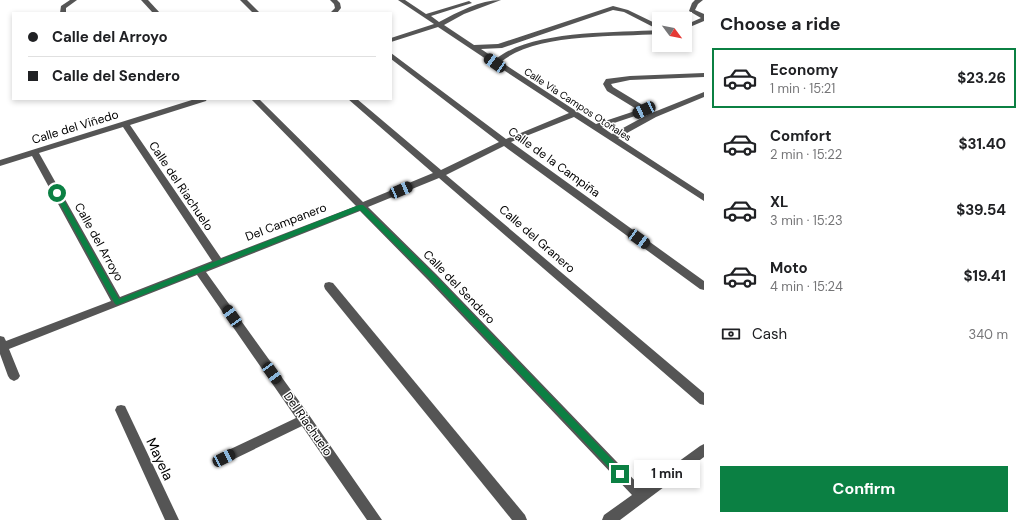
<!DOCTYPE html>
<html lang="en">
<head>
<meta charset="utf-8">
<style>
	body { margin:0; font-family:"DM Sans",sans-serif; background:#f2f2f2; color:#202124; height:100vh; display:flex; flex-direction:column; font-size:15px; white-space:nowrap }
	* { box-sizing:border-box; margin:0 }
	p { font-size:13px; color:#757577 }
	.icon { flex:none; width:22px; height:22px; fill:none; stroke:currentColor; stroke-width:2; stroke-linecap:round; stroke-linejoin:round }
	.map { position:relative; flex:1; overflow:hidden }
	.panel { display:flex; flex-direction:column; background:#fff; width:320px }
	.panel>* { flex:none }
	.top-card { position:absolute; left:12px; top:12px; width:380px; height:88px; border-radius:0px; box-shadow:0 2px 6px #0003; display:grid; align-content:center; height:88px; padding:0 16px; background:#fff }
	.needle { width:26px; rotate:122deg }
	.controls { position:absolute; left:652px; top:12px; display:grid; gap:8px }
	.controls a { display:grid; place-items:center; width:40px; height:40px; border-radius:0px; background:#fff; box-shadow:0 2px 6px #0003; font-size:20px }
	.end { position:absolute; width:18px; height:18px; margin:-9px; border:5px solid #0b8043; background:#fff; box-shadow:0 0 0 2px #fff }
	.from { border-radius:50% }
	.bubble { position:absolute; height:28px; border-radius:0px; background:#fff; box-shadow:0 2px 6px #0003; font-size:13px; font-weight:700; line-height:28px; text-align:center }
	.car { position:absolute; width:12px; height:24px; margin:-12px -6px; border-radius:5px; box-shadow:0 0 3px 1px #0007; background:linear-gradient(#222 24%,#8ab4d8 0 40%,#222 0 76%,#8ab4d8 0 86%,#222 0) }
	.top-card b { display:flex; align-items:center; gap:14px; height:38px; font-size:15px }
	.top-card b+b { border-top:1px solid #e0e0e0 }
	.top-card i { width:10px; height:10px; background:#202124 }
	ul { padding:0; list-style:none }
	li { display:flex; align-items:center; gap:12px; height:60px; margin:0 8px 6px; padding:0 8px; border:2px solid transparent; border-radius:0px }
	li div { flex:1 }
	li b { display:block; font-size:15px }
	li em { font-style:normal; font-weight:700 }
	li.active { border-color:#0b8043 }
	li>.icon { width:36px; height:36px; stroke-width:1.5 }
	h2 { padding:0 16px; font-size:18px; line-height:48px }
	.pay { display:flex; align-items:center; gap:10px; height:44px; padding:0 16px; font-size:15px }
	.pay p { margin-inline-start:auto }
	.button { display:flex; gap:8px; margin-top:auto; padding:8px 16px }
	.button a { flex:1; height:46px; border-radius:0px; background:#0b8043; color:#fff; font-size:16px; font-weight:700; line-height:46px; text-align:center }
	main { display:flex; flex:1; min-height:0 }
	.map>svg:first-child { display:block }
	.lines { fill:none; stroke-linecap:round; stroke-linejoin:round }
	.minor { fill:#555; fill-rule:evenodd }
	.route { fill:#0b8043 }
	.labels { text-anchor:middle; stroke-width:3; stroke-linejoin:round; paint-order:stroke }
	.far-street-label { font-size:10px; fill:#000; stroke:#fff }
	.street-label { font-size:12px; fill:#000; stroke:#fff }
	.near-street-label { font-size:14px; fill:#000; stroke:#fff }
</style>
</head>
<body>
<main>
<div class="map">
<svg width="704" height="520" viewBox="0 0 704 520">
	<rect width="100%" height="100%" fill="#fff"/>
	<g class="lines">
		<!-- minor -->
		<g class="minor">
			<polygon points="70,0 77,0 66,8 66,13 60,13 61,6"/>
			<polygon points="141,0 148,0 160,13 153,13"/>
			<polygon points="240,0 247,0 260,13 253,13"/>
			<polygon points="330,0 337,0 340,3 341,8 337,13 330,13 335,8 334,4"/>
			<path d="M398 0H405L426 14 469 1 472 3 431 16 439 22C458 12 480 0 501 0L464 14 444 25 474 45 498 44 613 6 628 10 659 25V34C615 37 535 33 501 62L596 124 638 110 607 91 603 84 606 79 630 76 704 73V77L630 80 611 84 613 87 654 112 704 92V97L656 117 618 138 704 194V201L574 117 511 142 704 281V290L700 289 504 146 446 175 704 393V405L700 404 439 178 368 207 436 274 642 488 700 446 704 444V457L620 520H602L604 515 632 495 428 280 360 211 206 272 309 415 382 520H367L302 426 228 462 224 464 220 462 218 458 220 454 296 418 197 275 9 349 20 376 18 379 14 381 10 379 8 376 0 354V336L4 337 6 341 111 301 32 156 0 166V160L195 99H207L206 101 130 125 221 258 356 206 251 99H259L363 202 433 173 348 99H357L441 170 499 142 391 59V53L506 139 569 113 496 65H492V63L438 27 391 42V38L434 24ZM613 10 624 12 659 30C613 33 531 30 496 59L481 49 502 48ZM644 113 647 115 612 134 602 127ZM123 127 212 261 120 297 39 153Z"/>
			<polygon points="695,0 703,0 698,4 695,10 704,14 704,21 685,29 685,25 701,18 689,11 692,3"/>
			<polygon points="329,282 333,283 525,515 527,520 512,520 325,289 324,286 325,283"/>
			<polygon points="121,405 125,406 179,520 165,520 115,410 117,406"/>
		</g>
	</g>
	<!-- route -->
	<polygon class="route" points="57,191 60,193 119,299 359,205 363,205 435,275 623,471 624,474 623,476 617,476 430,279 360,210 117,305 115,304 54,193"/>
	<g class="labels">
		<!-- far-street labels -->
		<g class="far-street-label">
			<text transform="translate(578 104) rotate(33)" y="4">Calle Vía Campos Otoñales</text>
		</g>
		<!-- street labels -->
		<g class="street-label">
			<text transform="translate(75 127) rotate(-17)" y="4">Calle del Viñedo</text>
			<text transform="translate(554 162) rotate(36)" y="4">Calle de la Campiña</text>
			<text transform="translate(181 186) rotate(56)" y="4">Calle del Riachuelo</text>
			<text transform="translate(286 222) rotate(-21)" y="4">Del Campanero</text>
			<text transform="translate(537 239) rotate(41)" y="4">Calle del Granero</text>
			<text transform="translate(99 242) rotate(61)" y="4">Calle del Arroyo</text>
			<text transform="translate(459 287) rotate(46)" y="4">Calle del Sendero</text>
			<text transform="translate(308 424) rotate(55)" y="4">Del Riachuelo</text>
		</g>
		<!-- near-street labels -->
		<g class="near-street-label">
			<text transform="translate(160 459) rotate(65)" y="5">Mayela</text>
		</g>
	</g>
</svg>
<div class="controls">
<a><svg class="needle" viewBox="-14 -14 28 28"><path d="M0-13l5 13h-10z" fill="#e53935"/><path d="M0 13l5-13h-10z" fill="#757577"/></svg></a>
</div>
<i class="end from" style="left:57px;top:193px"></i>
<i class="end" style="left:620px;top:474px"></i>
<div class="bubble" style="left:634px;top:460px;width:66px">1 min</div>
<i class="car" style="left:495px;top:63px;rotate:305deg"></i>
<i class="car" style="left:644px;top:110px;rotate:245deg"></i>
<i class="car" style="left:401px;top:190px;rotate:67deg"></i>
<i class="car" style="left:639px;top:239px;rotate:126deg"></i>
<i class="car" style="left:232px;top:316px;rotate:325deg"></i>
<i class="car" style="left:272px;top:373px;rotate:144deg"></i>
<i class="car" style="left:224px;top:458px;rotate:64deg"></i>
<div class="top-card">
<b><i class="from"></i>Calle del Arroyo</b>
<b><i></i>Calle del Sendero</b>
</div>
</div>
<section class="panel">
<h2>Choose a ride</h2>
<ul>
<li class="active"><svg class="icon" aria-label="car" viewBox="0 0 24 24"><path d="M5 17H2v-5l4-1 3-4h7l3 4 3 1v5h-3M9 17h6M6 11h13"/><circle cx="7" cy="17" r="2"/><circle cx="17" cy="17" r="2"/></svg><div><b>Economy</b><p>1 min · 15:21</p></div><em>$23.26</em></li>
<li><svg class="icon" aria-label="car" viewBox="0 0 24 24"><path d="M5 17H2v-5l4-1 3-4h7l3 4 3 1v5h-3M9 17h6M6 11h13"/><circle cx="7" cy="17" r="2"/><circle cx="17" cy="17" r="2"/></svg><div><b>Comfort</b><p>2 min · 15:22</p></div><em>$31.40</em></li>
<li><svg class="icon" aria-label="car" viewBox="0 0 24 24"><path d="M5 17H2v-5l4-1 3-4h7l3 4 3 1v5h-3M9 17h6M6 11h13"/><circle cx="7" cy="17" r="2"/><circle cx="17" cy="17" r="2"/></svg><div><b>XL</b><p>3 min · 15:23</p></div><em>$39.54</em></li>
<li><svg class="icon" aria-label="car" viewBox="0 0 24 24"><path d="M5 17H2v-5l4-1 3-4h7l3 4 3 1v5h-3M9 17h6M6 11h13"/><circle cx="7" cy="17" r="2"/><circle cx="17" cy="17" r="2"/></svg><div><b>Moto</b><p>4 min · 15:24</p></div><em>$19.41</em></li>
</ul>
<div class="pay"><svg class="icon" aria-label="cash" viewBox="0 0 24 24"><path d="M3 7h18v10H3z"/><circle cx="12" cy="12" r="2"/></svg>Cash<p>340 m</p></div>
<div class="button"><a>Confirm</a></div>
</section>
</main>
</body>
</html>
